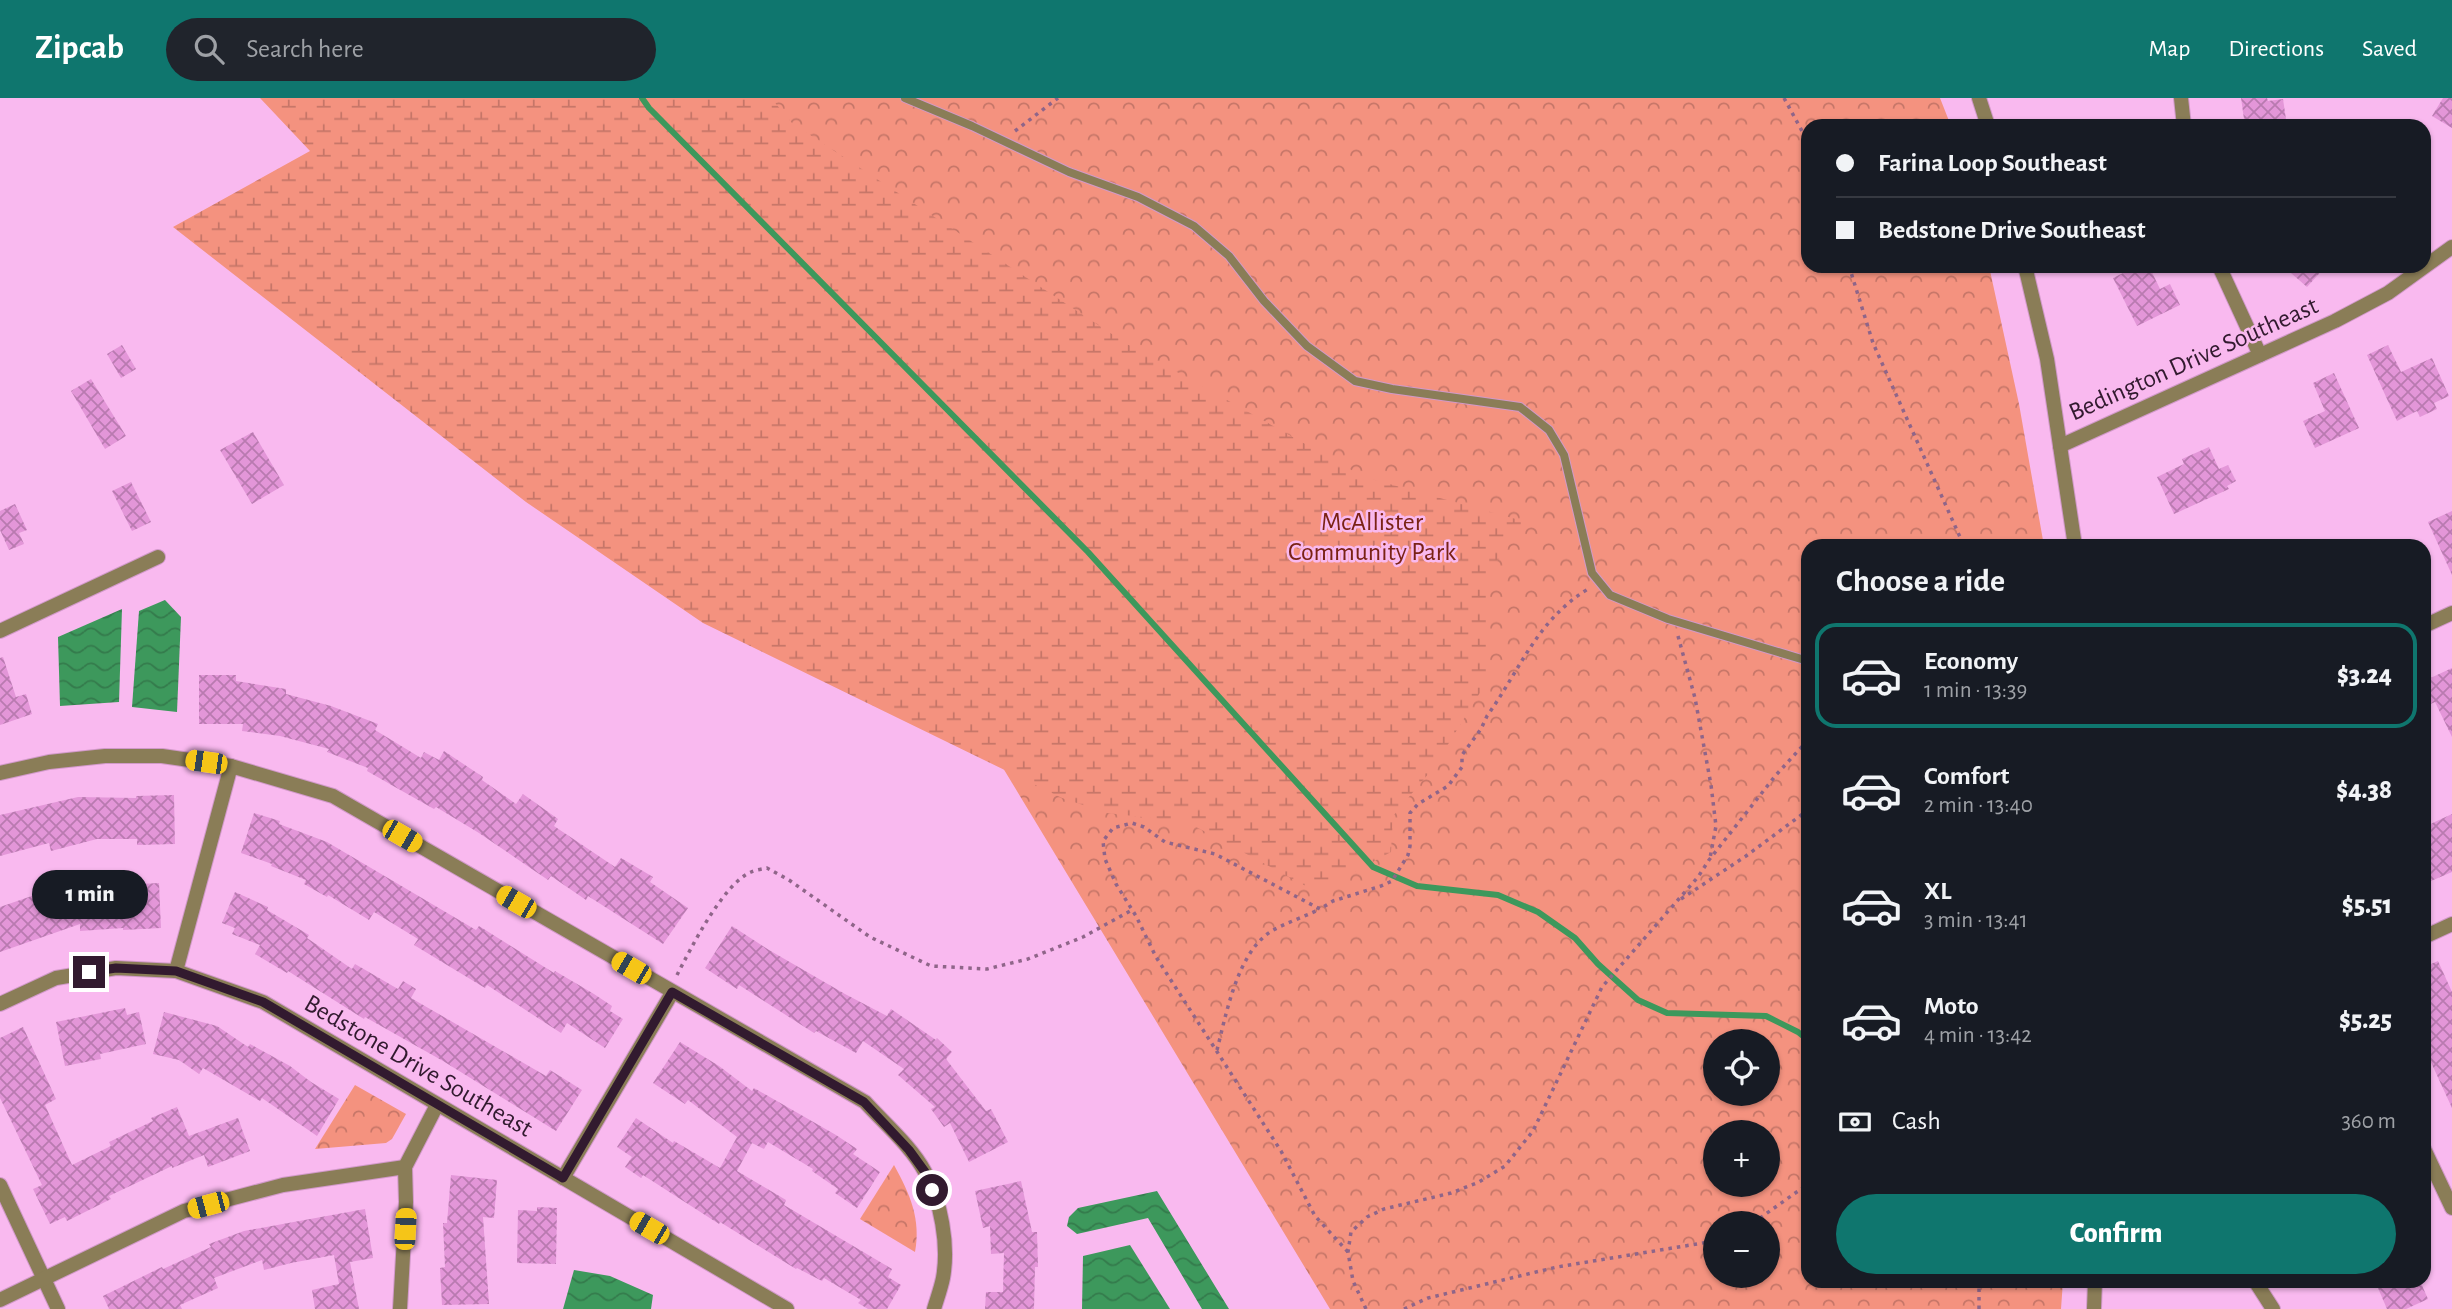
<!DOCTYPE html>
<html lang="en">
<head>
<meta charset="utf-8">
<style>
	body { margin:0; font-family:"Alegreya Sans",sans-serif; background:#20242c; color:#f1f3f6; height:100vh; display:flex; flex-direction:column; font-size:26px; white-space:nowrap }
	* { box-sizing:border-box; margin:0 }
	p { font-size:23px; color:#9ea1a6 }
	.icon { flex:none; width:38px; height:38px; fill:none; stroke:currentColor; stroke-width:2; stroke-linecap:round; stroke-linejoin:round }
	.map { position:relative; flex:1; overflow:hidden }
	.drawer { position:absolute; left:1801px; top:441px; width:630px; height:749px; display:flex; flex-direction:column; background:#171b24; border-radius:21px; box-shadow:0 2px 5px #0004 }
	.drawer>* { flex:none }
	.banner { position:absolute; left:1801px; top:21px; width:630px; height:154px; border-radius:21px; box-shadow:0 2px 5px #0004; display:grid; align-content:center; height:154px; padding:0 35px; background:#171b24 }
	.tools { position:absolute; left:1703px; top:931px; display:grid; gap:14px }
	.tools a { display:grid; place-items:center; width:77px; height:77px; border-radius:50%; background:#171b24; box-shadow:0 2px 5px #0004; font-size:35px }
	.end { position:absolute; width:32px; height:32px; margin:-16px; border:9px solid #321a2f; background:#fff; box-shadow:0 0 0 4px #fff }
	.from { border-radius:50% }
	.bubble { position:absolute; height:49px; border-radius:24px; background:#171b24; box-shadow:0 2px 5px #0004; font-size:23px; font-weight:800; line-height:49px; text-align:center }
	.car { position:absolute; width:21px; height:42px; margin:-21px -10px; border-radius:9px; box-shadow:0 0 5px 2px #0007; background:linear-gradient(#f5c518 24%,#345 0 40%,#f5c518 0 76%,#345 0 86%,#f5c518 0) }
	.banner b { display:flex; align-items:center; gap:24px; height:66px; font-size:26px }
	.banner b+b { border-top:2px solid #363941 }
	.banner i { width:18px; height:18px; background:#f1f3f6 }
	ul { padding:0; list-style:none }
	li { display:flex; align-items:center; gap:21px; height:105px; margin:0 14px 10px; padding:0 21px; border:4px solid transparent; border-radius:21px }
	li div { flex:1 }
	li b { display:block; font-size:26px }
	li em { font-style:normal; font-weight:800 }
	li.on { border-color:#0f766e }
	li>.icon { width:63px; height:63px; stroke-width:1.5 }
	h2 { padding:0 35px; font-size:32px; line-height:84px }
	.pay { display:flex; align-items:center; gap:18px; height:77px; padding:0 35px; font-size:26px }
	.pay p { margin-inline-start:auto }
	.button { display:flex; gap:14px; margin-top:auto; padding:14px 35px }
	.button a { flex:1; height:80px; border-radius:42px; background:#0f766e; color:#fff; font-size:28px; font-weight:800; line-height:80px; text-align:center }
	header { display:flex; align-items:center; gap:42px; box-sizing:border-box; height:98px; padding:0 35px; background:#0f766e; color:#fff }
	header strong { font-size:33px }
	nav { display:flex; gap:38px; margin-inline-start:auto; font-size:24px }
	.search { width:490px; height:63px; background:#20242c; display:flex; align-items:center; gap:18px; box-sizing:border-box; padding:0 24px; border-radius:38px; color:#9ea1a6; font-size:26px }
	.map>svg:first-child { display:block }
	.forest { fill:url(#forest-crowns); fill-rule:evenodd }
	.wetland { fill:url(#wetland-marsh) }
	.water { fill:url(#water-waves) }
	.lines { fill:none; stroke-linecap:round; stroke-linejoin:round }
	.stream { stroke:#3d985c; stroke-width:6 }
	.building { fill:url(#building-cross-hatch) }
	.lane-casing { stroke:#d199c9; stroke-width:10 }
	.street-casing { stroke:#d199c9; stroke-width:16 }
	.path { stroke:#8f6589; stroke-width:3.5; stroke-dasharray:3.5 5; stroke-linecap:butt }
	.lane { stroke:#8a7d57; stroke-width:8 }
	.street { stroke:#8a7d57; stroke-width:14 }
	.route { stroke:#321a2f; stroke-width:9 }
	.labels { text-anchor:middle; stroke-width:5; stroke-linejoin:round; paint-order:stroke }
	.street-label { font-size:26px; fill:#321a2f; stroke:#f9b9ef }
	.park-label { font-size:26px; fill:#7a2214; stroke:#f9b9ef }
</style>
</head>
<body>
<header>
<strong>Zipcab</strong>
<div class="search"><svg class="icon" aria-label="search" viewBox="0 0 24 24"><circle cx="10" cy="10" r="6"/><path d="M15 15l6 6"/></svg>Search here</div>
<nav><a>Map</a><a>Directions</a><a>Saved</a></nav>
</header>
<div class="map">
<svg width="2452" height="1211" viewBox="0 0 2452 1211">
	<defs>
		<pattern id="forest-crowns" width="20" height="18" patternUnits="userSpaceOnUse" patternTransform="scale(1.75)"><rect width="20" height="18" fill="#f4927f"/><path d="M2 6a3 3 0 1 1 6 0M12 15a3 3 0 1 1 6 0" fill="none" stroke="#c67668"/></pattern>
		<pattern id="wetland-marsh" width="20" height="14" patternUnits="userSpaceOnUse" patternTransform="scale(1.75)"><rect width="20" height="14" fill="#f4927f"/><path d="M1 5h8M5 5V1M11 12h8M15 12V8" fill="none" stroke="#c67668"/></pattern>
		<pattern id="water-waves" width="16" height="10" patternUnits="userSpaceOnUse" patternTransform="scale(1.75)"><rect width="16" height="10" fill="#3d985c"/><path d="M0 5q4-4 8 0t8 0" fill="none" stroke="#347b4c"/></pattern>
		<pattern id="building-cross-hatch" width="8" height="8" patternUnits="userSpaceOnUse" patternTransform="scale(1.75)"><rect width="8" height="8" fill="#e396d8"/><path d="M0 0l8 8M0 8l8-8" fill="none" stroke="#b97ab0"/></pattern>
	</defs>
	<rect width="100%" height="100%" fill="#f9b9ef"/>
	<!-- forest -->
	<g class="forest">
		<path d="M598 0H1940L1951 28H1808V168H1989L2019 306 2044 448H1808V1183H2063L2061 1211H1330ZM1715 943H1768V996H1715ZM1715 1034H1768V1087H1715ZM1715 1125H1768V1178H1715Z"/>
		<polygon points="355,987 406,1016 392,1041 386,1045 315,1051"/>
		<path d="M894 1067C910 1096 921 1121 915 1154L860 1121Z"/>
	</g>
	<!-- wetland -->
	<polygon class="wetland" points="260,0 771,0 792,25 1127,246 1364,379 1523,423 1486,481 1486,585 1434,669 1393,718 1391,754 1317,794 1187,724 1107,715 1062,700 703,525 526,404 173,129 310,53"/>
	<!-- water -->
	<g class="water">
		<polygon points="165,502 181,519 177,614 132,609 139,513"/>
		<polygon points="122,511 119,604 60,608 58,539"/>
		<polygon points="1157,1093 1229,1211 1202,1211 1148,1120 1077,1136 1067,1128 1069,1119 1078,1110"/>
		<polygon points="1130,1147 1170,1211 1082,1211 1083,1158"/>
		<polygon points="574,1172 610,1178 653,1197 651,1211 563,1211"/>
	</g>
	<g class="lines">
		<!-- stream -->
		<polyline class="stream" points="642,0 649,10 1088,454 1373,769 1417,788 1498,797 1538,814 1575,840 1598,866 1638,902 1667,915 1766,918 1798,934 1808,942"/>
	</g>
	<!-- building -->
	<g class="building">
		<polygon points="2241,0 2267,0 2268,3 2283,1 2287,28 2245,28"/>
		<polygon points="2443,0 2452,0 2452,30 2432,18"/>
		<polygon points="2137,168 2149,168 2160,191 2170,186 2180,207 2137,228 2113,180"/>
		<polygon points="2283,168 2326,168 2307,189"/>
		<polygon points="122,247 136,271 121,280 107,256"/>
		<polygon points="2388,247 2401,274 2432,260 2449,298 2434,305 2437,311 2420,319 2417,313 2397,323 2367,257"/>
		<polygon points="2334,275 2359,330 2315,350 2303,323 2325,313 2313,285"/>
		<polygon points="91,281 126,338 105,351 71,293"/>
		<polygon points="253,334 284,387 252,406 220,352"/>
		<polygon points="2209,349 2219,371 2228,367 2236,383 2227,388 2229,391 2174,416 2157,379 2184,366 2182,361"/>
		<polygon points="131,384 151,424 132,433 112,393"/>
		<polygon points="15,406 27,432 19,435 24,446 9,452 0,432 0,413"/>
		<polygon points="2452,413 2452,477 2428,424"/>
		<polygon points="3,559 16,599 26,596 32,616 0,627 0,560"/>
		<polygon points="2452,570 2452,639 2435,604 2424,609 2424,583"/>
		<polygon points="199,577 236,577 236,583 286,591 286,596 331,608 378,626 375,632 421,660 424,654 439,662 444,653 483,679 482,682 516,706 523,696 558,721 554,728 615,769 621,760 653,779 650,784 688,810 663,846 588,798 586,802 551,778 548,782 479,735 436,709 434,711 395,689 367,673 368,670 327,654 329,651 280,638 242,633 243,626 199,626"/>
		<polygon points="174,697 175,746 137,747 137,741 97,741 51,753 49,745 0,758 0,717 78,699 136,700 136,698"/>
		<polygon points="254,715 280,723 279,726 327,744 476,832 479,828 554,875 555,873 594,896 612,908 610,913 623,921 605,950 567,925 561,935 487,887 485,890 414,847 418,841 374,814 369,822 328,797 327,799 304,786 306,782 271,768 272,766 241,755"/>
		<polygon points="2452,716 2452,774 2424,786 2424,729"/>
		<polygon points="104,782 104,788 159,785 161,830 123,832 123,830 80,833 80,826 0,854 0,809 72,784"/>
		<polygon points="235,794 268,809 267,812 309,837 307,840 352,871 355,866 398,891 403,883 416,891 411,900 546,978 550,972 582,992 556,1033 443,963 365,919 364,921 288,873 287,875 255,856 260,847 232,836 235,830 222,825"/>
		<polygon points="732,828 769,852 845,896 887,918 891,911 936,942 937,940 952,954 946,961 986,1013 991,1011 1008,1044 969,1064 950,1025 944,1029 931,1011 935,1009 898,977 904,971 863,943 856,955 816,933 814,935 739,887 737,891 705,870"/>
		<polygon points="2438,863 2452,894 2452,1010 2424,949 2424,869"/>
		<polygon points="125,910 127,917 139,914 146,946 100,956 101,961 65,968 56,924"/>
		<polygon points="164,914 217,928 248,949 250,946 290,968 311,984 339,1001 317,1038 262,1000 260,1003 203,970 199,976 179,962 153,956"/>
		<polygon points="23,929 56,1001 45,1007 72,1067 111,1048 109,1044 153,1023 151,1020 177,1009 189,1038 238,1020 250,1053 208,1069 204,1057 172,1070 172,1068 109,1098 111,1101 67,1123 65,1119 50,1126 33,1091 42,1087 0,1000 0,940"/>
		<polygon points="680,944 719,968 752,993 754,990 836,1037 857,1051 853,1056 880,1074 857,1110 835,1095 838,1091 812,1073 813,1071 768,1044 764,1051 752,1045 737,1073 786,1102 784,1107 892,1171 888,1179 901,1187 887,1211 868,1211 858,1205 861,1202 824,1180 822,1183 797,1170 796,1171 720,1124 719,1126 643,1077 641,1080 625,1069 632,1059 617,1049 636,1020 673,1045 674,1043 720,1070 737,1039 688,1002 685,1006 653,985"/>
		<polygon points="451,1077 497,1082 494,1120 483,1119 489,1206 442,1207 440,1170 445,1169 443,1125 447,1125"/>
		<polygon points="1021,1083 1032,1134 1037,1134 1038,1169 1035,1169 1034,1211 985,1211 986,1194 1003,1194 1004,1155 991,1156 990,1128 983,1130 975,1093"/>
		<polygon points="537,1109 557,1110 556,1166 517,1165 518,1112 537,1113"/>
		<polygon points="365,1111 373,1160 350,1164 359,1211 315,1211 312,1192 339,1186 334,1157 291,1165 264,1172 262,1162 214,1180 218,1190 180,1207 182,1211 109,1211 103,1198 162,1169 163,1171 211,1149 209,1146 244,1133"/>
		<polygon points="2375,1183 2420,1183 2428,1201 2406,1211 2387,1211"/>
	</g>
	<g class="lines">
		<!-- lane casing -->
		<g class="lane-casing">
			<polyline id="lane" points="905,0 972,28 1069,74 1138,99 1194,128 1229,158 1264,203 1307,248 1355,283 1392,291 1520,309 1549,332 1564,357 1592,475 1610,497 1668,521 1808,563"/>
		</g>
		<!-- street casing -->
		<g class="street-casing">
			<g id="street">
				<polyline points="1979,0 1988,28"/>
				<polyline points="2181,0 2184,28"/>
				<polyline points="2025,168 2047,261 2075,448"/>
				<polyline points="2219,168 2260,257"/>
				<polyline points="2060,348 2335,223 2388,195 2452,149"/>
				<polyline points="2424,528 2452,515"/>
				<polyline points="0,533 158,459"/>
				<path d="M0 675 49 664 105 658H162L231 668 333 698 865 1004C885 1026 911 1048 925 1074 941 1103 949 1147 943 1180 941 1190 937 1201 934 1211"/>
				<polyline points="2424,839 2452,826"/>
				<polyline points="176,873 231,668"/>
				<polyline points="0,906 56,880 116,870 176,873 263,904 787,1211"/>
				<polyline points="2424,1051 2452,1110"/>
				<polyline points="563,1080 672,895"/>
				<polyline points="0,1087 58,1211"/>
				<polyline points="2255,1183 2273,1211"/>
				<polyline points="0,1202 184,1113 283,1087 405,1069"/>
				<polyline points="400,1211 406,1104 405,1069 437,1007"/>
				<polyline points="2094,1211 2095,1183"/>
			</g>
		</g>
		<!-- path -->
		<g class="path">
			<polyline points="1784,0 1808,44"/>
			<polyline points="1015,33 1058,0"/>
			<polyline points="1849,168 1873,245 1964,448"/>
			<polyline points="1678,538 1695,600 1711,687 1716,728 1710,760"/>
			<polyline points="1681,801 1746,758 1808,712"/>
			<path d="M677 877C691 850 723 786 751 774 755 772 762 771 767 770L789 782 870 839 931 868 987 871 1028 861 1083 839 1132 812"/>
			<path d="M1217 952C1226 917 1237 856 1270 834 1285 825 1304 819 1320 811"/>
			<polyline points="1753,1125 1808,1086"/>
			<path d="M1348 1154 1315 1118 1281 1053 1156 859 1136 818 1116 786 1105 761 1103 743 1113 730 1132 725 1144 729 1165 744 1215 756 1320 811 1333 803 1381 788 1392 783 1408 757 1410 748V715L1418 706 1448 688 1462 669V657L1481 631 1487 618C1520 572 1537 522 1588 491"/>
			<polyline points="1366,1211 1353,1183 1348,1154 1351,1134 1367,1119 1384,1111 1451,1095 1479,1084 1505,1068 1533,1033 1602,889 1698,779 1709,762 1776,677 1808,642"/>
			<polyline points="1404,1211 1428,1200 1557,1169 1715,1143"/>
			<polyline points="1979,1211 1979,1183"/>
		</g>
		<!-- lane -->
		<use href="#lane" class="lane"/>
		<!-- street -->
		<use href="#street" class="street"/>
	</g>
	<g class="lines">
		<!-- route -->
		<polyline class="route" points="89,874 116,870 176,873 263,904 563,1080 672,894 864,1004 909,1052 925,1074 932,1092"/>
	</g>
	<g class="labels">
		<!-- street labels -->
		<g class="street-label">
			<text transform="translate(2193 260) rotate(-24)" y="9">Bedington Drive Southeast</text>
			<text transform="translate(419 967) rotate(30)" y="9">Bedstone Drive Southeast</text>
		</g>
		<!-- park labels -->
		<g class="park-label">
			<text x="1372" y="432">McAllister<tspan x="1372" dy="30">Community Park</tspan></text>
		</g>
	</g>
</svg>
<div class="tools">
<a><svg class="icon" aria-label="locate" viewBox="0 0 24 24"><circle cx="12" cy="12" r="6"/><path d="M12 2v4M12 18v4M2 12h4M18 12h4"/></svg></a>
<a>+</a>
<a>−</a>
</div>
<i class="end from" style="left:932px;top:1092px"></i>
<i class="end" style="left:89px;top:874px"></i>
<div class="bubble" style="left:32px;top:772px;width:116px">1 min</div>
<i class="car" style="left:206px;top:664px;rotate:278deg"></i>
<i class="car" style="left:402px;top:738px;rotate:120deg"></i>
<i class="car" style="left:516px;top:804px;rotate:300deg"></i>
<i class="car" style="left:631px;top:870px;rotate:300deg"></i>
<i class="car" style="left:208px;top:1107px;rotate:255deg"></i>
<i class="car" style="left:649px;top:1130px;rotate:300deg"></i>
<i class="car" style="left:405px;top:1131px;rotate:3deg"></i>
<div class="banner">
<b><i class="from"></i>Farina Loop Southeast</b>
<b><i></i>Bedstone Drive Southeast</b>
</div>
<section class="drawer">
<h2>Choose a ride</h2>
<ul>
<li class="on"><svg class="icon" aria-label="car" viewBox="0 0 24 24"><path d="M5 17H2v-5l4-1 3-4h7l3 4 3 1v5h-3M9 17h6M6 11h13"/><circle cx="7" cy="17" r="2"/><circle cx="17" cy="17" r="2"/></svg><div><b>Economy</b><p>1 min · 13:39</p></div><em>$3.24</em></li>
<li><svg class="icon" aria-label="car" viewBox="0 0 24 24"><path d="M5 17H2v-5l4-1 3-4h7l3 4 3 1v5h-3M9 17h6M6 11h13"/><circle cx="7" cy="17" r="2"/><circle cx="17" cy="17" r="2"/></svg><div><b>Comfort</b><p>2 min · 13:40</p></div><em>$4.38</em></li>
<li><svg class="icon" aria-label="car" viewBox="0 0 24 24"><path d="M5 17H2v-5l4-1 3-4h7l3 4 3 1v5h-3M9 17h6M6 11h13"/><circle cx="7" cy="17" r="2"/><circle cx="17" cy="17" r="2"/></svg><div><b>XL</b><p>3 min · 13:41</p></div><em>$5.51</em></li>
<li><svg class="icon" aria-label="car" viewBox="0 0 24 24"><path d="M5 17H2v-5l4-1 3-4h7l3 4 3 1v5h-3M9 17h6M6 11h13"/><circle cx="7" cy="17" r="2"/><circle cx="17" cy="17" r="2"/></svg><div><b>Moto</b><p>4 min · 13:42</p></div><em>$5.25</em></li>
</ul>
<div class="pay"><svg class="icon" aria-label="cash" viewBox="0 0 24 24"><path d="M3 7h18v10H3z"/><circle cx="12" cy="12" r="2"/></svg>Cash<p>360 m</p></div>
<div class="button"><a>Confirm</a></div>
</section>
</div>
</body>
</html>
